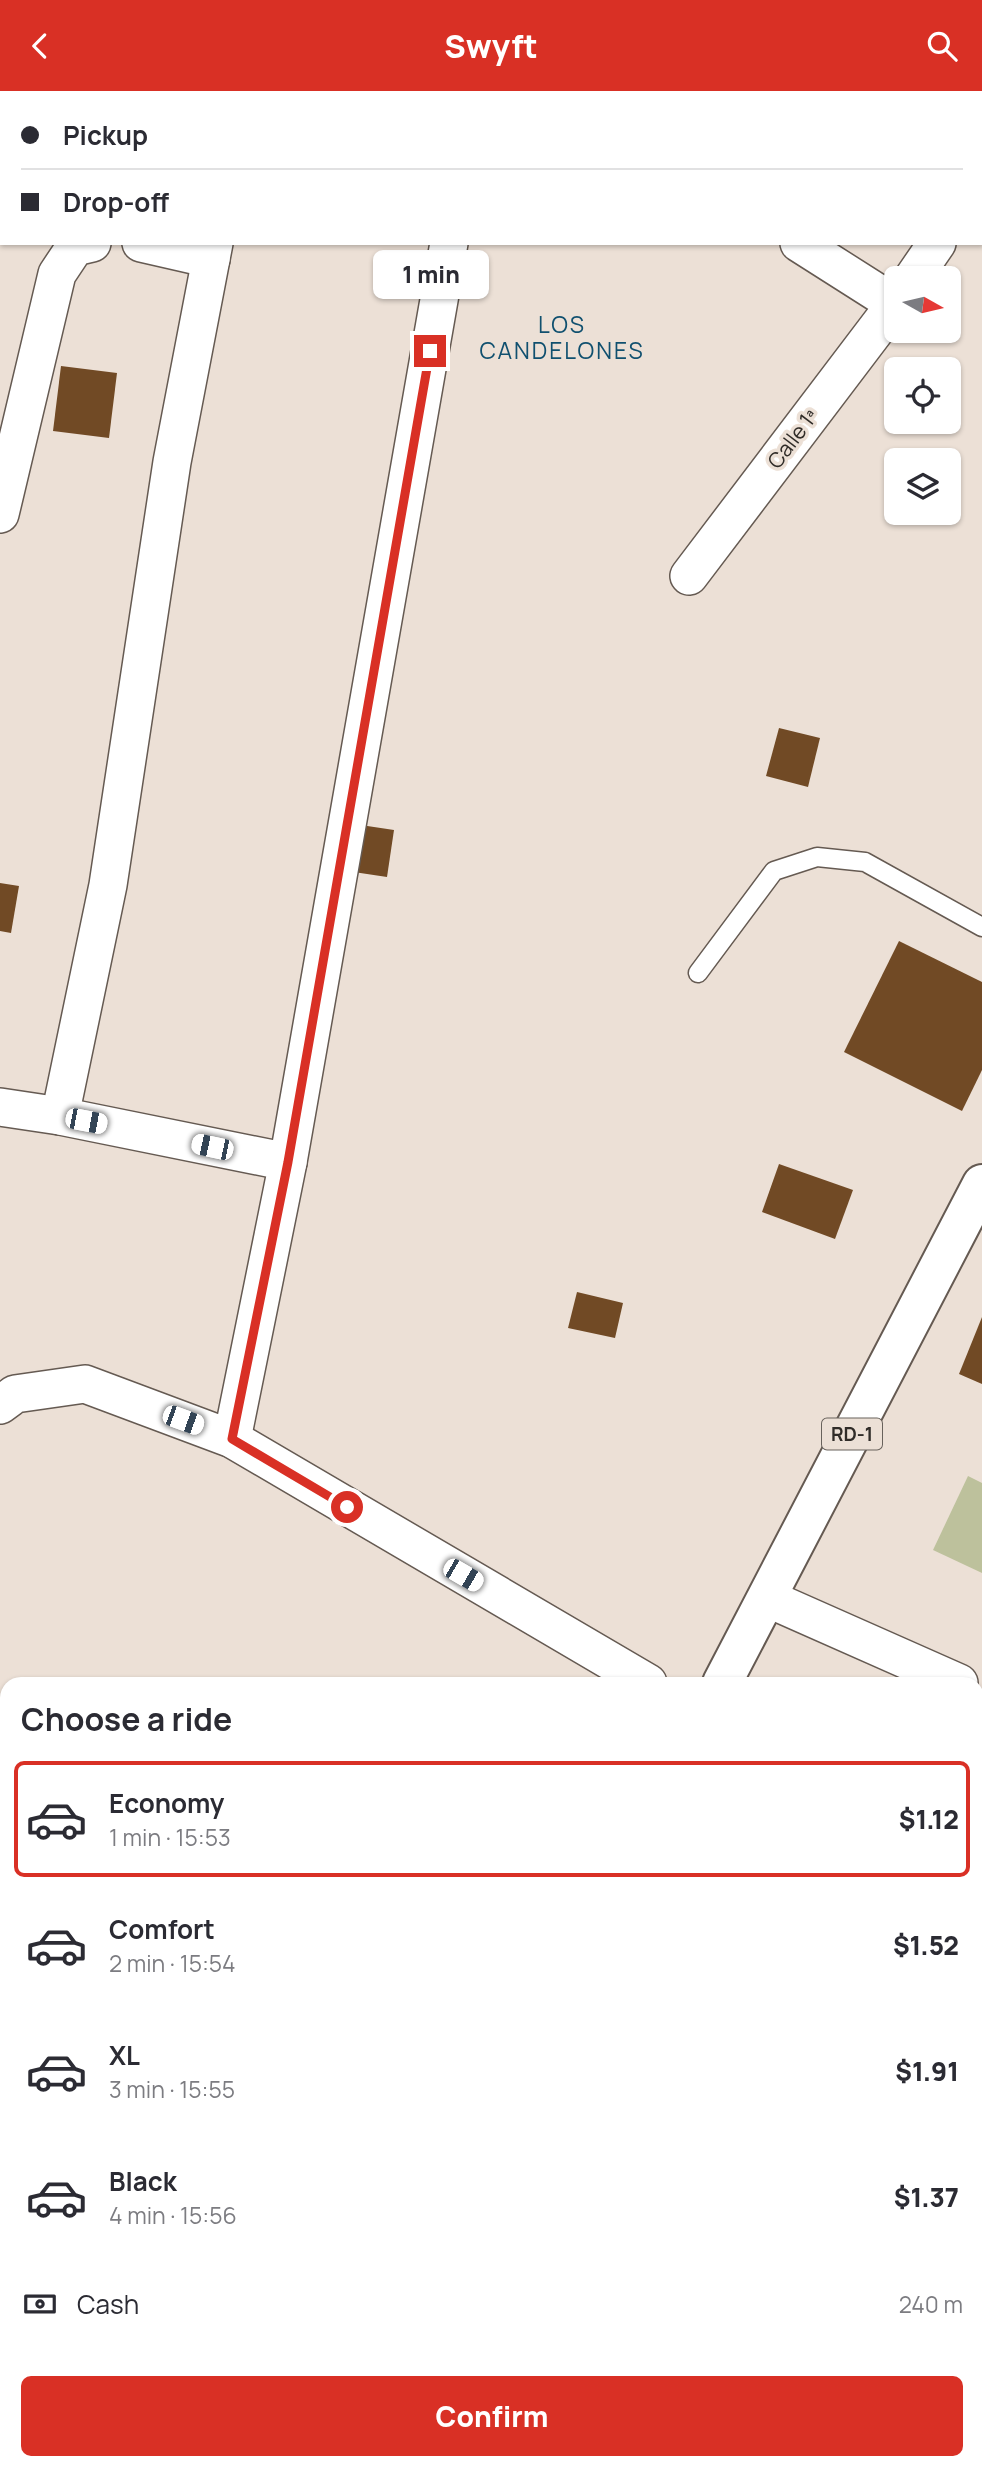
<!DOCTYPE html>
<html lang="en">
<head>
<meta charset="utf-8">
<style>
	body { margin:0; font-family:Manrope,sans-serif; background:#f2f2f3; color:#2b2b33; height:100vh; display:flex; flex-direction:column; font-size:26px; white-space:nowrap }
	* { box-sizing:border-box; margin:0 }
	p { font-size:23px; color:#7c7c81 }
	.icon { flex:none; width:38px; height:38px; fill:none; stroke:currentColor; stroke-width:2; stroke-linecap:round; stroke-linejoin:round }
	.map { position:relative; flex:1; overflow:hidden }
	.side { position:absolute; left:0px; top:1586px; width:984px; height:793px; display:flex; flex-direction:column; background:#fff; border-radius:21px 21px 0 0; box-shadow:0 2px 5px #0004 }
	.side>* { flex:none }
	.hud { position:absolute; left:0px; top:0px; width:984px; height:154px; box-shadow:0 2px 5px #0004; display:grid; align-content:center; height:154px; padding:0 21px; background:#fff }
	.needle { width:46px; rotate:98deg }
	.fabs { position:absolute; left:884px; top:175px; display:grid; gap:14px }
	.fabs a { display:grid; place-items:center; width:77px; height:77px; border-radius:10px; background:#fff; box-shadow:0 2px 5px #0004; font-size:35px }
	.end { position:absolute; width:32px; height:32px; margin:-16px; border:9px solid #d93025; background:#fff; box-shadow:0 0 0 4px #fff }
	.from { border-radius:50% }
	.bubble { position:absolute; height:49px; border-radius:10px; background:#fff; box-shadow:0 2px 5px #0004; font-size:23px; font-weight:800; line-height:49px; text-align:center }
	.car { position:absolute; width:21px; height:42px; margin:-21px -10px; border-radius:9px; box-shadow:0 0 5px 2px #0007; background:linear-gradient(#fff 24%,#345 0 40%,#fff 0 76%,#345 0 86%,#fff 0) }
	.hud b { display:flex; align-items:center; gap:24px; height:66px; font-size:26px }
	.hud b+b { border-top:2px solid #e1e1e2 }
	.hud i { width:18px; height:18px; background:#2b2b33 }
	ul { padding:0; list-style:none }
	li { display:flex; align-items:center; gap:21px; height:116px; margin:0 14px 10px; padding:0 7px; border:4px solid transparent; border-radius:10px }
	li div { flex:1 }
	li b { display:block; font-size:26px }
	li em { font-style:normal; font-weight:800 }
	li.active { border-color:#d93025 }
	li>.icon { width:63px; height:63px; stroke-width:1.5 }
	h2 { padding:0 21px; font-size:32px; line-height:84px }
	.pay { display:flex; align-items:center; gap:18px; height:77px; padding:0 21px; font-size:26px }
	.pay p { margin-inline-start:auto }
	.primary-button { display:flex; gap:14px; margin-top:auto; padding:14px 21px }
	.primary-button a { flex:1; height:80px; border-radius:10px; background:#d93025; color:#fff; font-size:28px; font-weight:800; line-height:80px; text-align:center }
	header { display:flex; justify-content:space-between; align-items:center; height:91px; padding:0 21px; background:#d93025; color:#fff; font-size:32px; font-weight:800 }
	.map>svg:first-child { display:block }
	.green { fill:#bdc19c }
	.building { fill:#714a25 }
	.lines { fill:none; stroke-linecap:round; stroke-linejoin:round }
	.service-casing { stroke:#655a52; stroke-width:21 }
	.minor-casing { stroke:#655a52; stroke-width:40 }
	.primary-casing { stroke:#655a52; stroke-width:42 }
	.service { stroke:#fff; stroke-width:18 }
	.minor { stroke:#fff; stroke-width:37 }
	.primary { stroke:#fff; stroke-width:38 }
	.route { stroke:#d93025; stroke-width:9 }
	.labels { text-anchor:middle; stroke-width:7; stroke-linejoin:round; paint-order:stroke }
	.shield { fill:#ece0d6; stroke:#68625c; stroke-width:2 }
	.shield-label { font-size:19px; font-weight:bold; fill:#302c28 }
	.street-label { font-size:21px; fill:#302c28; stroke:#ece0d6 }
	.neighbourhood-label { font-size:23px; letter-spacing:2px; fill:#10506f; stroke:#ece0d6 }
</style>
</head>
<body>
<header><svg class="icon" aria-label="back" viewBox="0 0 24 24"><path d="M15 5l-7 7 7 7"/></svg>Swyft<svg class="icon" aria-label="search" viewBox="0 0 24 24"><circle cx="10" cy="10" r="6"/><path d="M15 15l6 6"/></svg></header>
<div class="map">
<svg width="982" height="2378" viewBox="0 0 982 2378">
	<rect width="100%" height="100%" fill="#ece0d6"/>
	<!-- green -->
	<polygon class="green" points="968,1385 982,1392 982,1482 933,1459"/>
	<!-- building -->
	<g class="building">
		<polygon points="61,275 117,282 109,347 53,340"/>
		<polygon points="779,637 820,647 808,696 766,685"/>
		<polygon points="354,733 394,739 387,786 347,780"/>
		<polygon points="0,792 19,795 11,842 0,840"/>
		<polygon points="899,850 982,891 982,979 962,1020 844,961"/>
		<polygon points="779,1073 853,1099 835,1148 762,1121"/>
		<polygon points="577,1201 623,1212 615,1247 568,1237"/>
		<polygon points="982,1226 982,1293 959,1283"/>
		<polygon points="7,2065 7,2219 0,2214 0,2077"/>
	</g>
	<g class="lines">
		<!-- service casing -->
		<g class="service-casing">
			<polyline id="service" points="698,882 774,780 817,766 865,771 982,836"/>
		</g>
		<!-- minor casing -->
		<g class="minor-casing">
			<g id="minor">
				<polyline points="241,2 241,0"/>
				<polyline points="475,2 475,0"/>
				<polyline points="708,2 708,0"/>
				<polyline points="0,69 2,71"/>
				<polyline points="982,88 982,87"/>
				<polyline points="141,152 211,168"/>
				<polyline points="799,152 895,213"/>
				<polyline points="913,187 937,152"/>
				<polyline points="0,423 57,183 75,156 92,152"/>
				<polyline points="689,485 896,212"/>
				<polyline points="0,1016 60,1025 288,1071"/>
				<polyline points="60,1025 108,794 172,371 214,152"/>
				<polyline points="0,1314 15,1303 85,1293 232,1348 648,1592"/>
				<polyline points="232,1348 288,1071 449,152"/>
				<polyline points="767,1507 959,1592"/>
				<polyline points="976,2326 982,2326"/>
				<polyline points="733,2378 734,2371"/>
			</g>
		</g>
		<!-- primary casing -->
		<g class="primary-casing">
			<g id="primary">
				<polyline points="722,1592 982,1093"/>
				<polyline points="216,2378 221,2371"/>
			</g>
		</g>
		<!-- service -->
		<use href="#service" class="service"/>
		<!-- minor -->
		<use href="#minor" class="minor"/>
		<!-- primary -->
		<use href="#primary" class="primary"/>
	</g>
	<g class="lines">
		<!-- route -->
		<polyline class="route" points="347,1416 232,1348 288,1071 430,260"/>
	</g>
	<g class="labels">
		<!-- shield labels -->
		<rect class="shield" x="822" y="1327.5" width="60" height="31" rx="5"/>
		<g class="shield-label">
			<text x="852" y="1350">RD-1</text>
		</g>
		<!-- street labels -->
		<g class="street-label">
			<text transform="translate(793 348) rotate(-53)" y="7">Calle 1ª</text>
		</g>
		<!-- neighbourhood labels -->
		<g class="neighbourhood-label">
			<text x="562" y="242">LOS<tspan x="562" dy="26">CANDELONES</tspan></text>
		</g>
	</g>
</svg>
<div class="fabs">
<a><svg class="needle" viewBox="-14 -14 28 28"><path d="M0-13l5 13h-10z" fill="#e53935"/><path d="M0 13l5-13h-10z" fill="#7c7c81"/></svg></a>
<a><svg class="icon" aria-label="locate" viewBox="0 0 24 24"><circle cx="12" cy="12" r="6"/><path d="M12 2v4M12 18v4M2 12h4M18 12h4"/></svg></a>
<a><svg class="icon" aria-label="layers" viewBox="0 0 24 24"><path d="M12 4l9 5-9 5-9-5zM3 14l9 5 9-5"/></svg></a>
</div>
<i class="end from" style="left:347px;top:1416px"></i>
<i class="end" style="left:430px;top:260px"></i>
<div class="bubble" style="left:373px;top:159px;width:116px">1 min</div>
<i class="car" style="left:86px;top:1030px;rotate:101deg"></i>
<i class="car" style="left:212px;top:1056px;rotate:282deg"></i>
<i class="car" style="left:183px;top:1329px;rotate:110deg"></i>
<i class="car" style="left:463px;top:1484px;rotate:120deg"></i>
<div class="hud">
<b><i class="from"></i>Pickup</b>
<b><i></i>Drop-off</b>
</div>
<section class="side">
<h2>Choose a ride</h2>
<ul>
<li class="active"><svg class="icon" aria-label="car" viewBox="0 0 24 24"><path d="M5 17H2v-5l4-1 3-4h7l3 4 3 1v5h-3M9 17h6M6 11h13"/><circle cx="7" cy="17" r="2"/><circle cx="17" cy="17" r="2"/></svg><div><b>Economy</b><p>1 min · 15:53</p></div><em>$1.12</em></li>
<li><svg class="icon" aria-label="car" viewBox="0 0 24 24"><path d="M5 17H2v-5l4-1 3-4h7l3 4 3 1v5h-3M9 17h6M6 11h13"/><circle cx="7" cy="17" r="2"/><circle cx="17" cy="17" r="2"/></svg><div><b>Comfort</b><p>2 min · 15:54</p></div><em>$1.52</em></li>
<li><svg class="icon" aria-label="car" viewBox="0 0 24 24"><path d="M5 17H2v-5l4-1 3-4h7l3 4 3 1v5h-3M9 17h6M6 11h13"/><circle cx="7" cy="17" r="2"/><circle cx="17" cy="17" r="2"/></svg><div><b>XL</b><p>3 min · 15:55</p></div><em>$1.91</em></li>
<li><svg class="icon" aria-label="car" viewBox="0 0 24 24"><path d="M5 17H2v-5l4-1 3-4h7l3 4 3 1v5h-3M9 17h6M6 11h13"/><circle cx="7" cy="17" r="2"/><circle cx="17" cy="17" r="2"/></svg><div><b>Black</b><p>4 min · 15:56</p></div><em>$1.37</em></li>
</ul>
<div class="pay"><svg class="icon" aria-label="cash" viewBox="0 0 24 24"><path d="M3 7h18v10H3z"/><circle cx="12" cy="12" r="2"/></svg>Cash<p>240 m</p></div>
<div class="primary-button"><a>Confirm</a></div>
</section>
</div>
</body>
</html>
